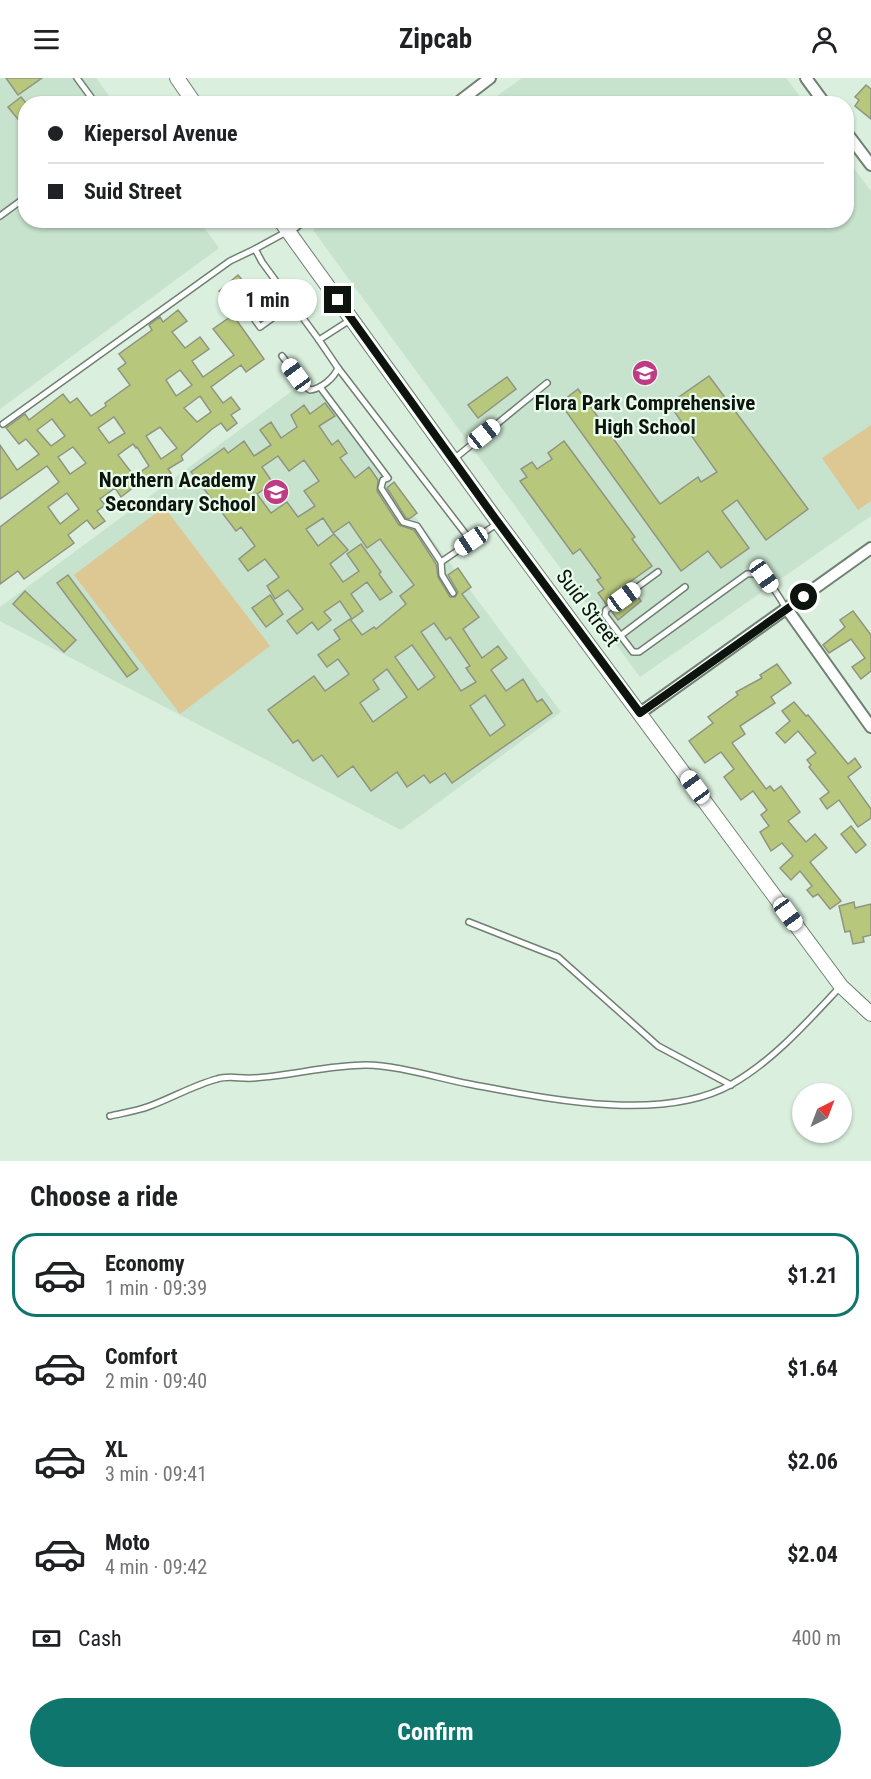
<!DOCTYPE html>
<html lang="en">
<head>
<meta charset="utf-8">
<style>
	body { margin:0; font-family:"Roboto Condensed",sans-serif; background:#f2f2f2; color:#202124; height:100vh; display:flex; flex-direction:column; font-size:22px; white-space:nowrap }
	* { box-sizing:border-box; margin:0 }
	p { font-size:20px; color:#757577 }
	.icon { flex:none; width:33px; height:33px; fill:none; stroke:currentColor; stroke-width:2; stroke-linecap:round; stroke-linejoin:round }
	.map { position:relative; height:1083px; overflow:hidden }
	.details { display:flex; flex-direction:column; background:#fff; flex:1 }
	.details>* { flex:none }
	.banner { position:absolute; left:18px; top:18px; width:836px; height:132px; border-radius:24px; box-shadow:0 2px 4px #0004; display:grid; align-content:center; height:132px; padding:0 30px; background:#fff }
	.needle { width:39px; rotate:42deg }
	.buttons { position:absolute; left:792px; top:1005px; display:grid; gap:12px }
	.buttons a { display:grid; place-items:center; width:60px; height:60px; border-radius:50%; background:#fff; box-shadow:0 2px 4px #0004; font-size:30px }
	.end { position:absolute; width:27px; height:27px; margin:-14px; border:8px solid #0d140e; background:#fff; box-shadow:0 0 0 3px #fff }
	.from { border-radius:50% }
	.bubble { position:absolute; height:42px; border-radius:21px; background:#fff; box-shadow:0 2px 4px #0004; font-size:20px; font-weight:700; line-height:42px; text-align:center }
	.car { position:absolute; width:18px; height:36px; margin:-18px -9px; border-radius:8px; box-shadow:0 0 4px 2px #0007; background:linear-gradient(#fff 24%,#345 0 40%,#fff 0 76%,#345 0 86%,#fff 0) }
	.banner b { display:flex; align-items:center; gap:21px; height:57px; font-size:22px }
	.banner b+b { border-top:2px solid #e0e0e0 }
	.banner i { width:15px; height:15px; background:#202124 }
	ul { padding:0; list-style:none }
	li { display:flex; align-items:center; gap:18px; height:84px; margin:0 12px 9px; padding:0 18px; border:3px solid transparent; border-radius:24px }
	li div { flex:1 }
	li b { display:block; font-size:22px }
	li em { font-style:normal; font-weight:700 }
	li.selected { border-color:#0f766e }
	li>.icon { width:54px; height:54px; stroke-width:1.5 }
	h2 { padding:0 30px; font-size:27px; line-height:72px }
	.pay { display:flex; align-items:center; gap:15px; height:66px; padding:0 30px; font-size:22px }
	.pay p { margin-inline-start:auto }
	.primary-button { display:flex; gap:12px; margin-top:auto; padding:12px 30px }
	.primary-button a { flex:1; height:69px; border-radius:36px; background:#0f766e; color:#fff; font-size:24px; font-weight:700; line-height:69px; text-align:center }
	header { display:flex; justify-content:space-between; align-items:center; height:78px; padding:0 30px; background:#fff; font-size:27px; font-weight:700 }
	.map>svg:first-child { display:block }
	.built { fill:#c7e2cd }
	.green { fill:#ddc793 }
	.building { fill:#b7c87c; stroke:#909581; stroke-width:1.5; fill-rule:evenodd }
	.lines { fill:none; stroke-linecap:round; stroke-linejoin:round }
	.service-casing { stroke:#6f8172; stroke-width:8 }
	.minor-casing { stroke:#6f8172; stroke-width:14 }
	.tertiary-casing { stroke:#6f8172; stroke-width:16 }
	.service { stroke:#fff; stroke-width:5 }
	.minor { stroke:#fff; stroke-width:10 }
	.tertiary { stroke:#fff; stroke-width:14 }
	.route { stroke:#0d140e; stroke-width:8 }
	.labels { text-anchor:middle; stroke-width:4.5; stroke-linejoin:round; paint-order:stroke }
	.poi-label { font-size:21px; font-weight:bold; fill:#0d140e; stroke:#e8fcec }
	.street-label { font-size:21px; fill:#0d140e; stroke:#e8fcec }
</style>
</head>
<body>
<header><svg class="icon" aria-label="menu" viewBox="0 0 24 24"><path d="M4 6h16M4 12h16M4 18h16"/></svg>Zipcab<svg class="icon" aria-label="person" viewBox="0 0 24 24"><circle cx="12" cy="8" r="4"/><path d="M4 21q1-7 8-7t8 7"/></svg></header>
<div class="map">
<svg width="871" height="1083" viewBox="0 0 871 1083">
	<rect width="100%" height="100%" fill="#daefde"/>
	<!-- built -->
	<g class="built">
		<polygon points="0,0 96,0 114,25 26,26 26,142 199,143 219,170 0,331"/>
		<polygon points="522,0 786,0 805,25 487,25"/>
		<polygon points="846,80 871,113 871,438 640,599 313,152 326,142 846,142"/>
		<polygon points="311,299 561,634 401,752 0,543 0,529"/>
	</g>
	<!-- green -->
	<g class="green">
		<polygon points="871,347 871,423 858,432 822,380"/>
		<polygon points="164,429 270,568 180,636 74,497"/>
	</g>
	<!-- building -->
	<g class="building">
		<polygon points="6,0 42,0 18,17"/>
		<polygon points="866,7 871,11 871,41 855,28 859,22 855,19"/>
		<polygon points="21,19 26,25 26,51 8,29"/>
		<polygon points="238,197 249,210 242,215 239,211 234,211 231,215 233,220 228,224 219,213"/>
		<path d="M178 232 187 243 172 254 185 270 200 259 209 271 192 283 203 299 234 277 213 251 233 237 264 281 246 294 241 287 211 309 223 325 231 319 240 331 231 337 237 345 227 353 221 345 212 351 181 378 183 382 168 391 171 395 159 403 156 399 141 409 138 406 121 419 115 410 100 421 105 427 97 433 105 443 94 451 87 442 68 457 74 465 45 486 24 501 18 493 0 506V449L59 404 47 388 0 421V367L17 392 39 376 26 361 19 366 6 350 25 336 29 342 63 316 70 325 77 320 91 338 106 328 105 325 130 307 118 291 126 285 119 276 152 252 149 247 160 239 163 244ZM180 292 192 307 176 318 166 302ZM200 318 211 334 197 344 184 330ZM114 339 125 355 109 365 98 350ZM52 341 65 358 51 368 37 352ZM160 349 177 370 161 381 146 358ZM133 366 136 370 137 369 149 388 134 398 118 377ZM73 369 86 385 70 396 58 379ZM67 415 79 431 60 446 48 429Z"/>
		<polygon points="709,298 808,431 766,462 737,422 722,433 749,470 721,490 708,473 681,493 560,325 578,311 660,426 698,399 701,404 717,394 669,326"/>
		<polygon points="507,299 516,311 478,340 468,327"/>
		<path d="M325 325 335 338 319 348 332 367 338 362 347 375 340 380 355 400 369 389 378 402 377 413 399 447 414 452 436 486 438 499 450 519H455L458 514 448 497 458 490 471 509 462 516 479 539 463 551 482 580 498 568 507 580 491 592 506 613 523 601 537 624 542 621 552 635 452 705 445 695 430 705 424 697 407 709 397 694 371 713 353 688 338 699 322 677 313 683 298 662 293 665 268 632 314 598 325 613 349 596 338 581 327 589 318 577 340 561 334 552 350 541 362 557 374 549 376 551 406 526 400 518 414 507 380 461 367 470 349 444 333 455 323 440 306 451 318 468 334 456 348 472 330 486 343 504 359 493 347 476 361 466 381 494 379 496 392 514 380 522 367 504 351 516 363 533 352 541 340 523 324 534 331 542 318 552 312 544 297 556 287 543 303 531 288 512 275 521 267 508 279 499 265 481 248 493 239 481 255 468 241 449 236 453 191 394 224 370 228 375 244 363 254 378 271 367 260 352 271 344 281 360 297 349 291 337 304 327 310 336ZM278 378 289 393 304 382 319 403 304 413 315 428 298 439 287 424 271 435 257 416 273 405 262 389ZM434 545 446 562 450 559 470 588 466 590 476 604 461 613 421 554ZM412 567 435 599 418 612 395 579ZM387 591 407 619 373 644 360 625 379 611 373 602ZM485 617 505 647 490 658 470 628Z"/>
		<polygon points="564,363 635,459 632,461 652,488 627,506 630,509 606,526 598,515 604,511 597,502 601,500 580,471 573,476 520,403 527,399 521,391 532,384 537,391 552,381 548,375"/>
		<polygon points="394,404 417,435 409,441 406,440 387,410"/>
		<polygon points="68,497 138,591 127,599 57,505"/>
		<polygon points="25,513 76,562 64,574 13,526"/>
		<polygon points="636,516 641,523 618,542 612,534"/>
		<polygon points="270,517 283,536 266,549 252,530"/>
		<polygon points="853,533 871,557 871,593 861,601 852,589 865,580 851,561 829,575 823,567 845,549 840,542"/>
		<polygon points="777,586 791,605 771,619 775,625 740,648 745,656 732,665 766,711 770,708 774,713 781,708 800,734 788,743 806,764 815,756 827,770 810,784 841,823 830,831 818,816 813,819 807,812 812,808 800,793 791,802 780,790 793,778 782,765 771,773 760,754 769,748 761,737 767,732 753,713 741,722 724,699 734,691 721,674 705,685 689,663 713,645 708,639 738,617 736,614 762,600 760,597"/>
		<polygon points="794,624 806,638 808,637 848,686 855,680 861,689 848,699 871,731 871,740 858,749 839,722 827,731 820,721 829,714 809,689 811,687 807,682 816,675 798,653 785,665 776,655 790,643 782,633"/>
		<polygon points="851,748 866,767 856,775 841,756"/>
		<polygon points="854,824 855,830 871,826 871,857 863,859 864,864 853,866 850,853 845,854 839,828"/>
	</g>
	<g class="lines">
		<!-- service casing -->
		<g class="service-casing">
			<g id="service">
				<polyline points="77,0 96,26"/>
				<polyline points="0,138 26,119"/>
				<polyline points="288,153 255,171 262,184 319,262 350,242"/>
				<polyline points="236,215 260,249 292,226"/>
				<path d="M282 278 306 309 310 312C321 311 334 300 338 290L319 262"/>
				<polyline points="338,290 471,463"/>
				<polyline points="320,309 388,400 383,402 381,410 403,444 417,448 441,484 442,497 453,515"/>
				<polyline points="3,346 230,183 255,171"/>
				<polyline points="454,381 547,305"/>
				<polyline points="441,484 498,445"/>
				<path d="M658 494 606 532 605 537 633 574H639L747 496C767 493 776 515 786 530"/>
				<polyline points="620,558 685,509"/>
				<polyline points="469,844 558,879 658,968 731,1007"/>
				<path d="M110 1038C123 1035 137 1033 150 1028 172 1020 194 1007 217 1001 229 997 240 1001 253 1000 291 998 328 987 366 987 396 987 438 1000 469 1006 544 1020 662 1046 732 1006 774 982 807 944 840 909"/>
			</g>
		</g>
		<!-- minor casing -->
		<g class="minor-casing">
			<g id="minor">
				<polyline points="806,0 825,26"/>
				<polyline points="456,26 490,0"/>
				<polyline points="846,54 871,87"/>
				<polyline points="288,153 301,142"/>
				<polyline points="787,531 871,649"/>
				<polyline points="640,635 871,470"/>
			</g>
		</g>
		<!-- tertiary casing -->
		<g class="tertiary-casing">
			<g id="tertiary">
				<polyline points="177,0 195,26"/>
				<polyline points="280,142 492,436 841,908 871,936"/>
			</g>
		</g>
		<!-- service -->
		<use href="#service" class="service"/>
		<!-- minor -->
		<use href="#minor" class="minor"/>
		<!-- tertiary -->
		<use href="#tertiary" class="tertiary"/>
	</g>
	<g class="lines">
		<!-- route -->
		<polyline class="route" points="338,222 492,436 640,635 804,519"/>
	</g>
	<!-- icons -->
	<defs>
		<g id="school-disc" transform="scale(1.35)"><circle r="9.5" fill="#bf3c84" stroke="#e8fcec"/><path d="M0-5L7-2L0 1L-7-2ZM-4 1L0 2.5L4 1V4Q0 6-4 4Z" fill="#fff"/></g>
	</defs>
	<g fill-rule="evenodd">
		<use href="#school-disc" x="645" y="295"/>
		<use href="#school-disc" x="276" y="414"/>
	</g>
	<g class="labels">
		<!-- poi labels -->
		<g class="poi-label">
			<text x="645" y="332">Flora Park Comprehensive<tspan x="645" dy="24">High School</tspan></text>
			<text x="256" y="409" text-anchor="end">Northern Academy<tspan x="256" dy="24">Secondary School</tspan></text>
		</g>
		<!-- street labels -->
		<g class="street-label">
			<text transform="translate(588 530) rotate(53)" y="7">Suid Street</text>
		</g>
	</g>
</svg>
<div class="buttons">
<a><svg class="needle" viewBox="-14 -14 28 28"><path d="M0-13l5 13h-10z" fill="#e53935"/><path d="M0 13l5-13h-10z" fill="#757577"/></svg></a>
</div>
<i class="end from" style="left:804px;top:519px"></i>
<i class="end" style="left:338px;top:222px"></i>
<div class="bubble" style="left:218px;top:201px;width:99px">1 min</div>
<i class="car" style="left:296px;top:297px;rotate:324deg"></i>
<i class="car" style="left:484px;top:356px;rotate:51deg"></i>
<i class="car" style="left:471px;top:463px;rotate:236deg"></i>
<i class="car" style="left:764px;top:498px;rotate:145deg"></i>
<i class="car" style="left:624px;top:519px;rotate:54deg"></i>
<i class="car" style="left:695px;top:709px;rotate:324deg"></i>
<i class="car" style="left:788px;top:836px;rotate:144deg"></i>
<div class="banner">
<b><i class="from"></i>Kiepersol Avenue</b>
<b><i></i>Suid Street</b>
</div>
</div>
<section class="details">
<h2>Choose a ride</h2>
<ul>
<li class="selected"><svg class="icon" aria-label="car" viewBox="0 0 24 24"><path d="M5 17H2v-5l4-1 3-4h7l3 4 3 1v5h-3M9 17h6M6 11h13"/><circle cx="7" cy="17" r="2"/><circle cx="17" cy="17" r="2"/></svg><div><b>Economy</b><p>1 min · 09:39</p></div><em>$1.21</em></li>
<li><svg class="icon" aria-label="car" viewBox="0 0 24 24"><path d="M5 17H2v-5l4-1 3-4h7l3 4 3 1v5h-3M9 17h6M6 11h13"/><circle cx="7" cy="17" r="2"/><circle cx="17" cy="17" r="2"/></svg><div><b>Comfort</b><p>2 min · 09:40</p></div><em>$1.64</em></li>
<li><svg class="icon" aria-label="car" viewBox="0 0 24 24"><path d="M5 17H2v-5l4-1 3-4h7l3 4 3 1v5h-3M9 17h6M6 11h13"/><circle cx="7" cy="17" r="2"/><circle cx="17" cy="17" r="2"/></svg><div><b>XL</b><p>3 min · 09:41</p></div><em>$2.06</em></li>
<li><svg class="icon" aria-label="car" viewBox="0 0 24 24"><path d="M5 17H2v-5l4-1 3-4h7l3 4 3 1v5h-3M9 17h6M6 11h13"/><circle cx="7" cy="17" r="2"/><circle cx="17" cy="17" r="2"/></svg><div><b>Moto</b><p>4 min · 09:42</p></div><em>$2.04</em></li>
</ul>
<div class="pay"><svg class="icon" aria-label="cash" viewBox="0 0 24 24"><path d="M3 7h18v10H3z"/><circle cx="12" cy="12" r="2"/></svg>Cash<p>400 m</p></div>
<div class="primary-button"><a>Confirm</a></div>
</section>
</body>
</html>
